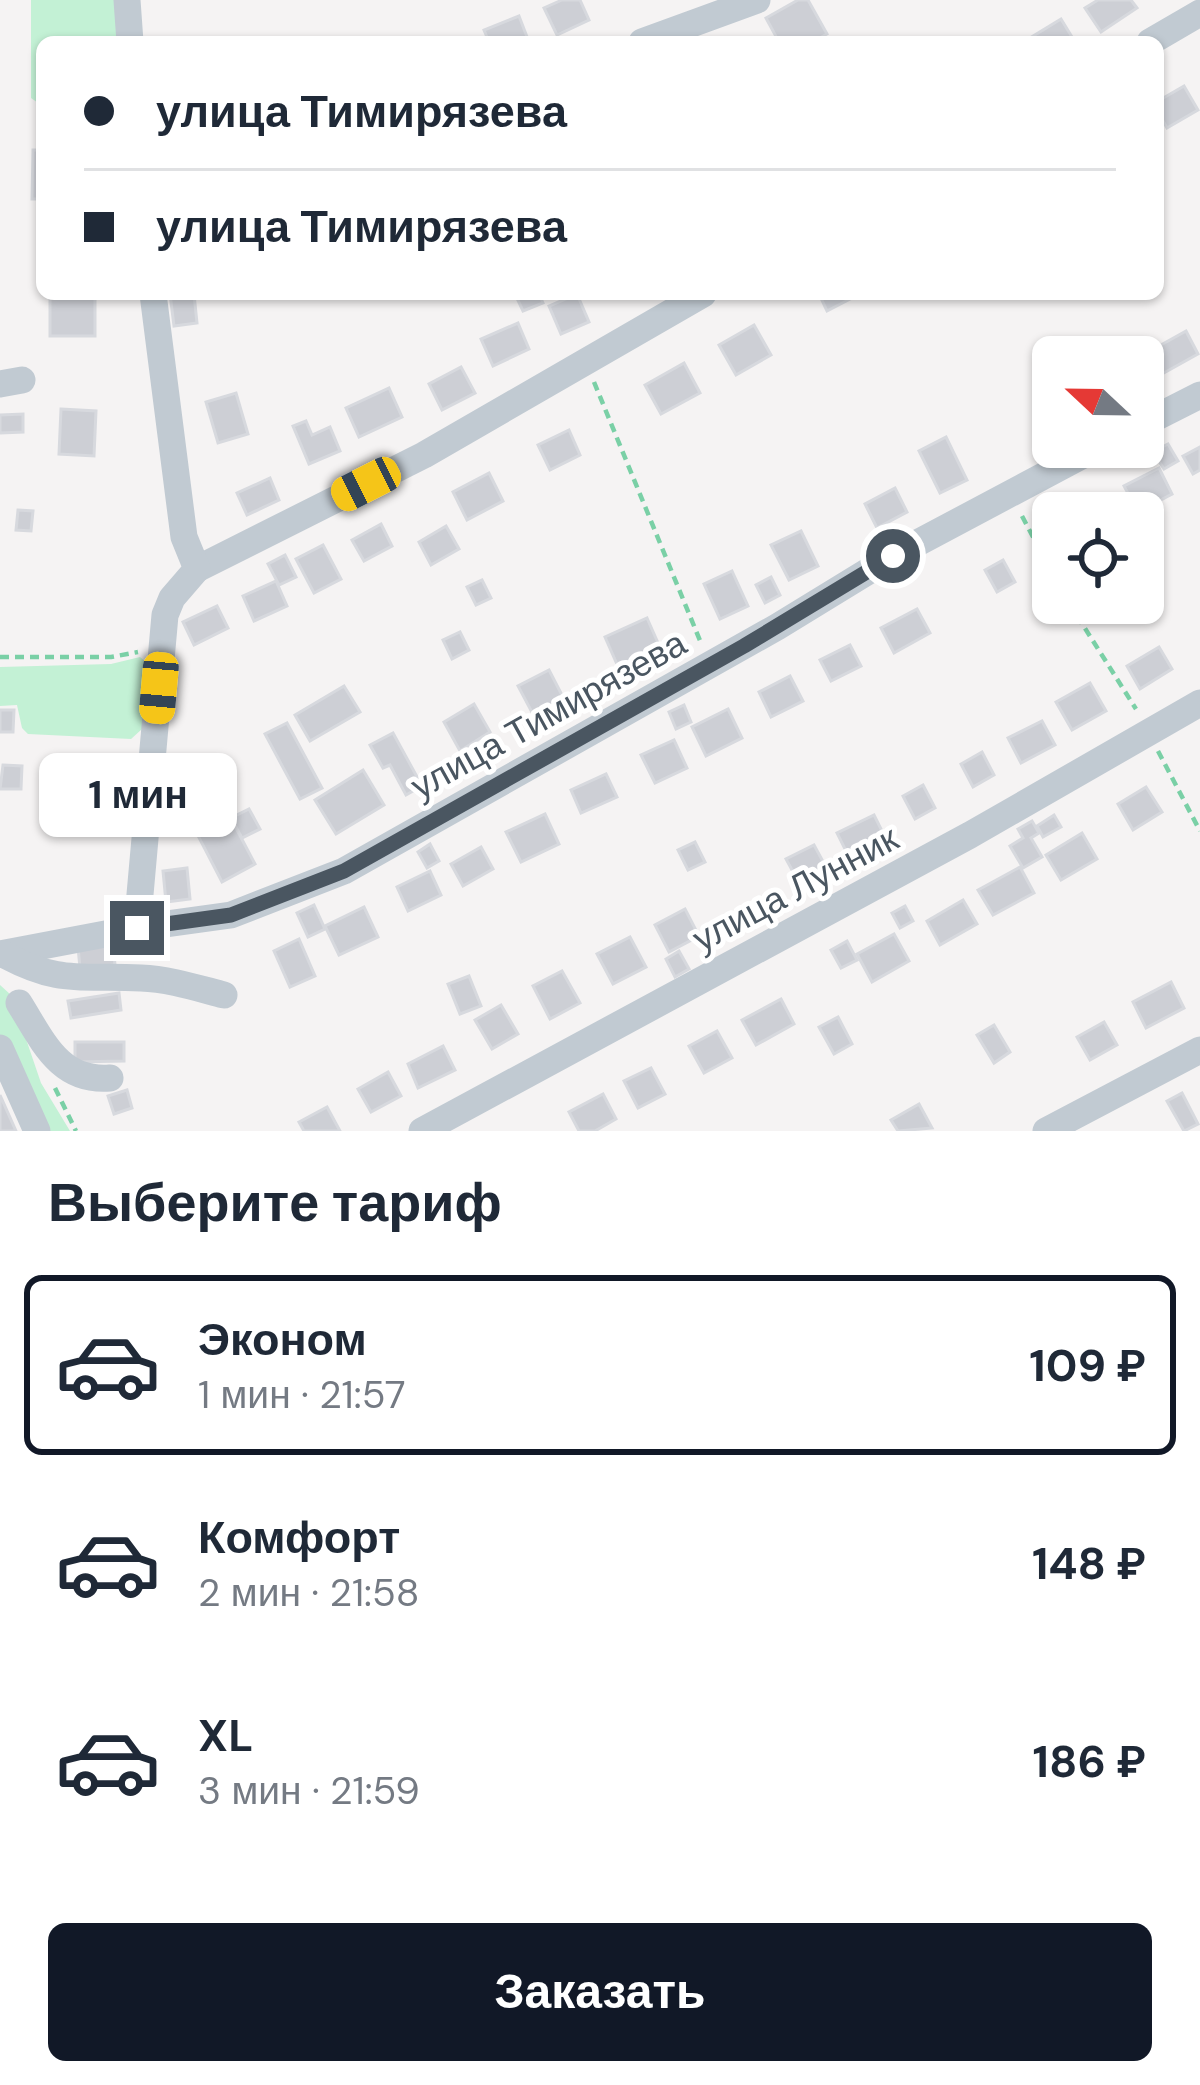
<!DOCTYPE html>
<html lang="ru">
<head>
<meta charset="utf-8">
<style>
	body { margin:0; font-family:"DM Sans",sans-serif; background:#f6f6f7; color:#1f2937; height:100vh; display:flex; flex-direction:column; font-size:45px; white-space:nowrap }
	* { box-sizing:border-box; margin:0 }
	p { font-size:39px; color:#747a83 }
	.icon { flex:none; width:66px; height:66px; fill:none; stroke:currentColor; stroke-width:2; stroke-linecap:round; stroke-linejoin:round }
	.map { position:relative; height:1131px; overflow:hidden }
	.details { display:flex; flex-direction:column; background:#fff; flex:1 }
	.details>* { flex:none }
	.banner { position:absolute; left:36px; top:36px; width:1128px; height:264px; border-radius:18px; box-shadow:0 3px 9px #0004; display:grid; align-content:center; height:264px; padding:0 48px; background:#fff }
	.needle { width:78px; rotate:292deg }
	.buttons { position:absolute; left:1032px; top:336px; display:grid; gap:24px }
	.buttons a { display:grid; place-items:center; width:132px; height:132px; border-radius:18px; background:#fff; box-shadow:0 3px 9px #0004; font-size:60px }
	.end { position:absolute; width:54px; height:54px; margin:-27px; border:15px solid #4a5661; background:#fff; box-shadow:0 0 0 6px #fff }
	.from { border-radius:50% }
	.bubble { position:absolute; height:84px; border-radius:18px; background:#fff; box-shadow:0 3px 9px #0004; font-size:39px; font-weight:700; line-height:84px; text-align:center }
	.car { position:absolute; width:36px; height:72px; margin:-36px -18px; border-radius:15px; box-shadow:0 0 9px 3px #0007; background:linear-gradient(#f5c518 24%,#345 0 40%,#f5c518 0 76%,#345 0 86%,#f5c518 0) }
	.banner b { display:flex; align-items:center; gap:42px; height:114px; font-size:45px }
	.banner b+b { border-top:3px solid #e0e1e3 }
	.banner i { width:30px; height:30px; background:#1f2937 }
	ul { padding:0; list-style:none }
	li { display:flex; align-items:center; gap:36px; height:180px; margin:0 24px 18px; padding:0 24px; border:6px solid transparent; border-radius:18px }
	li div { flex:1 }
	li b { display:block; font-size:45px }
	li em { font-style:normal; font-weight:700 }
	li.selected { border-color:#111827 }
	li>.icon { width:108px; height:108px; stroke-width:1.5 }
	h2 { padding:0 48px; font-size:54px; line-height:144px }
	.cta { display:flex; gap:24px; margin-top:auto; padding:24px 48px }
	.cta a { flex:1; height:138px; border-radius:18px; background:#111827; color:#fff; font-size:48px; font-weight:700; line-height:138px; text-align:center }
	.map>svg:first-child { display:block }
	.green { fill:#c3f1d5 }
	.building { fill:#cdcfd5; stroke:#d7d9de; stroke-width:3 }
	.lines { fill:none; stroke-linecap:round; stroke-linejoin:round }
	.path { stroke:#7ad0a6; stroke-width:4.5; stroke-dasharray:9 6; stroke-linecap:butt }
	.minor { stroke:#c1cad2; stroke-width:27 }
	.route { stroke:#4a5661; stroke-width:15 }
	.labels { text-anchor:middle; stroke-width:10; stroke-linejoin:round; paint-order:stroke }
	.street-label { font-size:36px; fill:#4a5661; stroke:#fff }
</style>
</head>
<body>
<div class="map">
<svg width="1200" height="1131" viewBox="0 0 1200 1131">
	<rect width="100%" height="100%" fill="#f5f3f3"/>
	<!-- green -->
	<g class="green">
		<polygon points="31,0 121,0 123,42 42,42 41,105 31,98"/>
		<polygon points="140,657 147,663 142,729 131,739 28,734 22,728 17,705 0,706 0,667 111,664"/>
		<polygon points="0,985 11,995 41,1083 70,1131 43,1131 0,1039"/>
	</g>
	<!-- building -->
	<g class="building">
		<polygon points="562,0 580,0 589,20 557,35 544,8"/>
		<polygon points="798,0 808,0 827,34 812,42 779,42 766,18"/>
		<polygon points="1098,0 1131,0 1137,8 1101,32 1085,8"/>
		<polygon points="519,16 529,42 489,42 484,30"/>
		<polygon points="1061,19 1075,42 1033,42 1030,38"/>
		<polygon points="1184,86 1198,110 1167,128 1158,112 1158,101"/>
		<polygon points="42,134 42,199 32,199 33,150 42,150"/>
		<rect x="50" y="294" width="45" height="42"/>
		<polygon points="170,294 194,294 197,323 174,326"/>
		<polygon points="515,294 539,294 543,303 523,311"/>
		<polygon points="577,294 589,322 561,334 549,306"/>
		<polygon points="819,294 852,294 854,297 827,311"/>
		<polygon points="518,323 529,349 493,366 481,339"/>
		<polygon points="754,325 771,355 736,375 719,345"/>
		<polygon points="1186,331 1198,354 1162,374 1150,351"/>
		<polygon points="684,363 700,393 661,414 645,385"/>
		<polygon points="461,367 475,393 442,410 429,384"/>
		<polygon points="389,388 402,417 359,437 346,408"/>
		<polygon points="236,393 248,434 218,443 206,402"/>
		<polygon points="61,409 96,411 94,456 59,454"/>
		<polygon points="23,414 23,432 0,433 0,415"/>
		<polygon points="306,421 312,435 330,427 340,451 309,464 293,426"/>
		<polygon points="569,430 580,455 550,470 538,445"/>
		<polygon points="946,437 967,480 940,493 919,451"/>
		<polygon points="1168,444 1178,461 1164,469 1153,452"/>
		<polygon points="1200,447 1200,470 1193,474 1183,456"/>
		<polygon points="1159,468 1172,494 1138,512 1124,486"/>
		<polygon points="489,473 503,501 467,520 453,492"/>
		<polygon points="270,478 279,500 247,515 237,493"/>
		<polygon points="895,488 907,512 877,528 865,504"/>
		<polygon points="18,510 33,511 31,531 16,530"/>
		<polygon points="381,524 392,546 364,561 352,540"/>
		<polygon points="446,526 459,549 431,565 419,542"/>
		<polygon points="801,531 818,566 789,580 771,545"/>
		<polygon points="323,545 341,579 314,593 296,559"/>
		<polygon points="285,555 296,577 279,585 268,564"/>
		<polygon points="1003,560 1015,582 997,592 985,570"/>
		<polygon points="732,571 748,606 720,619 704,584"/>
		<polygon points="771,577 780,595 765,603 756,585"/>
		<polygon points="482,580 491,598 476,605 467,587"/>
		<polygon points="276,581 287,606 254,621 243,596"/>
		<polygon points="217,606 228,628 194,645 183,622"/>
		<polygon points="917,609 930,633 894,653 881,628"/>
		<polygon points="647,618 662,652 620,671 605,637"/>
		<polygon points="460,632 469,650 452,659 443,640"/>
		<polygon points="850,645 861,666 831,681 820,660"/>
		<polygon points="1159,647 1172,669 1140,689 1127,666"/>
		<polygon points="549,670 565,701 535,718 518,686"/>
		<polygon points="790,676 803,701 771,717 759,692"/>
		<polygon points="1090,683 1106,711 1072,730 1056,702"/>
		<polygon points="344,686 360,712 310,741 295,715"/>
		<polygon points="474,704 490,732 460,751 444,722"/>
		<polygon points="684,705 691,722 676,729 669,712"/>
		<polygon points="728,709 742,738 706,756 692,727"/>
		<polygon points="0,710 14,710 13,732 0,732"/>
		<polygon points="1042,721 1055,745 1021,763 1008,738"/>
		<polygon points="287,723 322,788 300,799 265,734"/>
		<polygon points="393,733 422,786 406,795 390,765 383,768 370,745"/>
		<polygon points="674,740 687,768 655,783 641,755"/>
		<polygon points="982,752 994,775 973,787 961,764"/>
		<polygon points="3,765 22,766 21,789 0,789"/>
		<polygon points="363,770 384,805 336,834 315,800"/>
		<polygon points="606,774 617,797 581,813 571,790"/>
		<polygon points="49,784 94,785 93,821 47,820"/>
		<polygon points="923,785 935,808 915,819 903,796"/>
		<polygon points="1146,787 1162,812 1133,830 1118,804"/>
		<polygon points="249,809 260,829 242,838 231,818"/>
		<polygon points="227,811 255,864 222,882 194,828"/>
		<polygon points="545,814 559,844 521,862 506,832"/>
		<polygon points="874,815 886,839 849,857 837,833"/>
		<polygon points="1054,815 1061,827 1043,837 1037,826"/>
		<polygon points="1032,821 1039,833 1031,838 1042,857 1023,868 1010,846 1023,838 1018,829"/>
		<polygon points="1082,833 1097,859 1061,880 1046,855"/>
		<polygon points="695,842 705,862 688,870 678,850"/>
		<polygon points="430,844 439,861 427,868 418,852"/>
		<polygon points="814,845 826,867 798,881 786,859"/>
		<polygon points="481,847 493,869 463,886 451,864"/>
		<polygon points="1020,867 1034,893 993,915 978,890"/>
		<polygon points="187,868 190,899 166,902 163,871"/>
		<polygon points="430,871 441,895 408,911 397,887"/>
		<polygon points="963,900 977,924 940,945 927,921"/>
		<polygon points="314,905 325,929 308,937 297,913"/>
		<polygon points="905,906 913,921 900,928 892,913"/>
		<polygon points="364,907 378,937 339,955 325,926"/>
		<polygon points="685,909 699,936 669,952 655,925"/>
		<polygon points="894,934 909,961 872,982 857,954"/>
		<polygon points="630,937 646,967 613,984 597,954"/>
		<polygon points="299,939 315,976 290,987 274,951"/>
		<polygon points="847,941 857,960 841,968 831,950"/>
		<polygon points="113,944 115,965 80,968 78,947"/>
		<polygon points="679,951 689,969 675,977 666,959"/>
		<polygon points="562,971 580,1003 550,1019 533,986"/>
		<polygon points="469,976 481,1006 460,1014 448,984"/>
		<polygon points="1171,982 1184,1008 1146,1028 1133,1002"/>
		<polygon points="119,993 121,1010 71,1018 68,1001"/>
		<polygon points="781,999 794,1024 756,1045 742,1020"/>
		<polygon points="501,1005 518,1034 492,1049 475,1020"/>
		<polygon points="838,1017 852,1044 834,1054 819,1027"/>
		<polygon points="1104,1022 1117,1045 1090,1060 1077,1037"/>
		<polygon points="994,1025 1010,1052 994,1063 977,1035"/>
		<polygon points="717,1031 732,1058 704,1073 689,1046"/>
		<polygon points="75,1042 124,1042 124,1061 75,1062"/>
		<polygon points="443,1046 455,1070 418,1088 408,1064"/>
		<polygon points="651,1068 665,1094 638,1108 624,1081"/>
		<polygon points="388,1072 401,1096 371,1112 358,1089"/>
		<polygon points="127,1090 132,1108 114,1114 108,1096"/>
		<polygon points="1182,1093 1198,1124 1184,1131 1167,1101"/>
		<polygon points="603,1094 616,1119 595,1131 579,1131 569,1112"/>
		<polygon points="0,1095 16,1131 0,1131"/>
		<polygon points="919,1104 932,1128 898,1131 891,1120"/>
		<polygon points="327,1107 340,1131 304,1131 299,1122"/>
	</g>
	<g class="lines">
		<!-- path -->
		<g class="path">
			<polyline points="594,382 701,643"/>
			<polyline points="1022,516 1053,575"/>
			<polyline points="1069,603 1136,709"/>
			<polyline points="0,657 111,657 138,652"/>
			<polyline points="1158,751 1200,831"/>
			<polyline points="55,1088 76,1131"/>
		</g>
		<!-- minor -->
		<g class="minor">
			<polyline points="127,0 130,42"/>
			<polyline points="642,42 757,0"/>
			<polyline points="1150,42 1200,13"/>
			<polyline points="0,384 22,380"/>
			<polyline points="1143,424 1200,395"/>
			<polyline points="197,569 424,455 703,294"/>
			<polyline points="137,928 165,615 172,598 197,569 184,537 153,294"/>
			<polyline points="0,954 137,928 231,915 344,871 777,627 893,556 1098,447"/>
			<path d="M3 954C60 985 81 975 141 978 169 979 197 988 224 995"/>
			<path d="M19 1003C43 1041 59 1082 110 1078"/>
			<polyline points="0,1048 37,1131"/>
			<polyline points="422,1131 970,835 1200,703"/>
			<polyline points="1046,1131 1200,1050"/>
		</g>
	</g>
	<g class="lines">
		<!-- route -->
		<polyline class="route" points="137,928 231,915 344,871 744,646 893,556"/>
	</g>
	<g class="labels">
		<!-- street labels -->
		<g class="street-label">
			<text transform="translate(548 714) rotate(-29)" y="13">улица Тимирязева</text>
			<text transform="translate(795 888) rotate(-28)" y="13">улица Лунник</text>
		</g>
	</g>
</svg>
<div class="buttons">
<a><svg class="needle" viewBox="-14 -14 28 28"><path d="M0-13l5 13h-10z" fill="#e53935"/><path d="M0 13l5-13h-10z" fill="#747a83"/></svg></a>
<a><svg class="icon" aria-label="locate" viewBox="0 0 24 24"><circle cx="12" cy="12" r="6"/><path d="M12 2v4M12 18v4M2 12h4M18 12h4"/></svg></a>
</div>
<i class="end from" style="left:893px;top:556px"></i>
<i class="end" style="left:137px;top:928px"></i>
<div class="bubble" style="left:39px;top:753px;width:198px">1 мин</div>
<i class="car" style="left:366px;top:484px;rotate:243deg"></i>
<i class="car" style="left:159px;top:688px;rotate:185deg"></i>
<div class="banner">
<b><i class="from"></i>улица Тимирязева</b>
<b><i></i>улица Тимирязева</b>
</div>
</div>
<section class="details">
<h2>Выберите тариф</h2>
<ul>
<li class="selected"><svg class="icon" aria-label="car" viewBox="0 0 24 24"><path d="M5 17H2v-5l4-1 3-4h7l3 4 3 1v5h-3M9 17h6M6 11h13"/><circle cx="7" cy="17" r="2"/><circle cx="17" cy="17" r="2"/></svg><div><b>Эконом</b><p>1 мин · 21:57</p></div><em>109 ₽</em></li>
<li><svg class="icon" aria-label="car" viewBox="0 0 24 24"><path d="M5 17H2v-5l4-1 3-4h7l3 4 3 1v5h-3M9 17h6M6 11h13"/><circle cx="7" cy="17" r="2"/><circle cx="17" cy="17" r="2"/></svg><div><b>Комфорт</b><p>2 мин · 21:58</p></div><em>148 ₽</em></li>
<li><svg class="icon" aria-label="car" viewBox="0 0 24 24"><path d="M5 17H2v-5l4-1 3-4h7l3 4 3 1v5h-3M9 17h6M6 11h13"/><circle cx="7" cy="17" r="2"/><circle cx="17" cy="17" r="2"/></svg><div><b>XL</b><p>3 мин · 21:59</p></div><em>186 ₽</em></li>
</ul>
<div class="cta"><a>Заказать</a></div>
</section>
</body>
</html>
